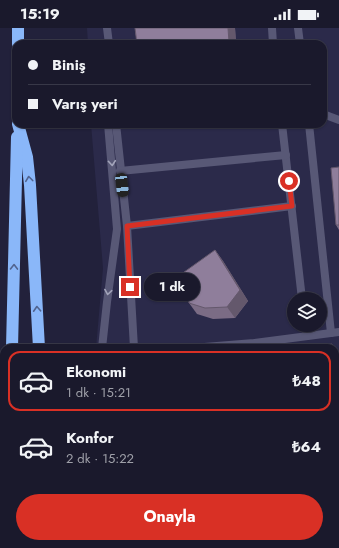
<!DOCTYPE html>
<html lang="tr">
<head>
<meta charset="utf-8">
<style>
	body { margin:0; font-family:Jost,sans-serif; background:#272638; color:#f1f3f6; height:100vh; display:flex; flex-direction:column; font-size:15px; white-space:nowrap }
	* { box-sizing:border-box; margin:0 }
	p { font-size:13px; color:#9fa0a9 }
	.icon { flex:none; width:22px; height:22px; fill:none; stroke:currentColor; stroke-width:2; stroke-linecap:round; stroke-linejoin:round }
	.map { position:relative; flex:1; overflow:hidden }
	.panel { position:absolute; left:0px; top:316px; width:339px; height:204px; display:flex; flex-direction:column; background:#1a192c; border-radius:12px 12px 0 0; box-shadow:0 1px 3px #0004,0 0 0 1px #383848 }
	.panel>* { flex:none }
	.hud { position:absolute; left:12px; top:12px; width:315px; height:88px; border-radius:12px; box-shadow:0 1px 3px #0004,0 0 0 1px #383848; display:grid; align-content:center; height:88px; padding:0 16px; background:#1a192c }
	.fabs { position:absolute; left:287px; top:264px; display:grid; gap:8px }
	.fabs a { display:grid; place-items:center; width:40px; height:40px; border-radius:50%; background:#1a192c; box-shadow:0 1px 3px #0004,0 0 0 1px #383848; font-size:20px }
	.end { position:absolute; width:18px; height:18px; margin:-9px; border:5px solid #d93025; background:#fff; box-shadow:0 0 0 2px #fff }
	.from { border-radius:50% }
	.bubble { position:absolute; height:28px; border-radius:14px; background:#1a192c; box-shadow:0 1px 3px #0004,0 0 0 1px #383848; font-size:13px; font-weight:700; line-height:28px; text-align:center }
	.car { position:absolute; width:12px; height:24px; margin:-12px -6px; border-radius:5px; box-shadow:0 0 3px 1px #0007; background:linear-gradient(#222 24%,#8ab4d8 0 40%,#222 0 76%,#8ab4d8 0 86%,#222 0) }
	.hud b { display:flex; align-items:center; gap:14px; height:38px; font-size:15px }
	.hud b+b { border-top:1px solid #383848 }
	.hud i { width:10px; height:10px; background:#f1f3f6 }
	ul { padding:7px 0 0; list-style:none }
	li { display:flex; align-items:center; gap:12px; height:60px; margin:0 8px 6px; padding:0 8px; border:2px solid transparent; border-radius:12px }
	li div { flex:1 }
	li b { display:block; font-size:15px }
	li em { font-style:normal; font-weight:700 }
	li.on { border-color:#d93025 }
	li>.icon { width:36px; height:36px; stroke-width:1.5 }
	.button { display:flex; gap:8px; margin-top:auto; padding:8px 16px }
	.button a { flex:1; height:46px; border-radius:24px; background:#d93025; color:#fff; font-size:16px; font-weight:700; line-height:46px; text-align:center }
	.status { display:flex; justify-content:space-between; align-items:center; height:28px; padding:0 20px; background:#1a192c; direction:ltr }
	.status svg { height:11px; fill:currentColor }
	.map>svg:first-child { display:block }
	.built { fill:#2b2a4a; fill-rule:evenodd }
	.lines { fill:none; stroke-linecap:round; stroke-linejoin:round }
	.path { stroke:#85859a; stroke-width:2.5; stroke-dasharray:2 2; stroke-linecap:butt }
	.lane { stroke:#585876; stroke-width:8 }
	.highway { stroke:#8ab7f9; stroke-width:12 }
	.wall { fill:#7b6c85 }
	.shaded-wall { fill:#64586c }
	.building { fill:#8f7e9b; stroke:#64586c }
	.oneway { stroke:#a3a4ba }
	.oneway2 { stroke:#516490 }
	.route { stroke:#d93025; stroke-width:5 }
</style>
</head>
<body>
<div class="status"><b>15:19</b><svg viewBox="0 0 49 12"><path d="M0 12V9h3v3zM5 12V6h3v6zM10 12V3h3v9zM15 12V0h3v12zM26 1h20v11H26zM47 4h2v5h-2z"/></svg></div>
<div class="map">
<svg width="339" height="520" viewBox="0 0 339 520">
	<rect width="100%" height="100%" fill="#22213b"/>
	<!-- built -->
	<path class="built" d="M87 0H339V520H77V516H335V320H96L103 240 91 96H323V16H88ZM294 271H320V297H294Z"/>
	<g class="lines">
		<!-- path -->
		<polyline class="path" points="0,483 4,483"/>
		<!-- lane -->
		<g class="lane">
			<polyline points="107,0 109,16"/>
			<polyline points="272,0 273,16"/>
			<polyline points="298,0 300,16"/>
			<polyline points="323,86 339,92"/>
			<polyline points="116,96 127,198 134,320"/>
			<polyline points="282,96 302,271"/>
			<polyline points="309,96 331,305"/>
			<polyline points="120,143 286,127"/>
			<polyline points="127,198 292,178"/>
			<polyline points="305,297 307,308"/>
			<polyline points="102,320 107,274 117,201 108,96"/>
			<polyline points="192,320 254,315 339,304"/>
			<polyline points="84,516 85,520"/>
			<polyline points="97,516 98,520"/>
			<polyline points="151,516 152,520"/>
			<polyline points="274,516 274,520"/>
		</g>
		<!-- highway -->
		<g class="highway">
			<polyline points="18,0 18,16"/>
			<polyline points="18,96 27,129 30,157 39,320"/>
			<polyline points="12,320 17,109"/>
			<polyline points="8,516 8,520"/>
			<polyline points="37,520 37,516"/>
			<polyline points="53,520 53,516"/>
		</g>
	</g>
	<!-- wall -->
	<g class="wall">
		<polygon points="135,0 235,0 236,16 137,16"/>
		<polygon points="339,139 339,202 336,197"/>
		<polygon points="215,222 223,233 248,273 235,290 213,291 197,286 189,275"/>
	</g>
	<!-- shaded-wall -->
	<g class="shaded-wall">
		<polygon points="228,0 235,0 236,16 231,16 229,14"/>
		<polygon points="215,222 223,233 248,273 235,290 227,279"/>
		<polygon points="332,316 339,326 339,350 335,343 335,320 333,320"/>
		<polygon points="238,516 244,516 245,520 238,520"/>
	</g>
	<!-- building -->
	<g class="building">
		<polygon points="135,0 228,0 229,14 213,16 137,16"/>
		<polygon points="339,139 339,197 336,197 331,140"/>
		<polygon points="215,222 240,262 227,279 205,280 189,275 180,247"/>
		<polygon points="332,316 333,320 287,320"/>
		<polygon points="338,342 339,350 339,520 300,520 299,516 335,516 335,343"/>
		<rect x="190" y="516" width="48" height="4"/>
	</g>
	<!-- one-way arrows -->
	<defs><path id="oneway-chevron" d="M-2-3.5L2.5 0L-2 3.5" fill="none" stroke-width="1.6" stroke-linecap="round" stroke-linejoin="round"/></defs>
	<g class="oneway">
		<use href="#oneway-chevron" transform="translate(112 135) rotate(85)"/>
		<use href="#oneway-chevron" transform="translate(108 264) rotate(99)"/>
	</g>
	<g class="oneway2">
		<use href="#oneway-chevron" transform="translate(29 151) rotate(-97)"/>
		<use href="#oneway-chevron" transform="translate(14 239) rotate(-89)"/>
		<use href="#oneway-chevron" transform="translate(37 281) rotate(-93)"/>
	</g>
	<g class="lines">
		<!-- route -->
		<polyline class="route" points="130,259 127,198 292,178 289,153"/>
	</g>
</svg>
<div class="fabs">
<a><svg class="icon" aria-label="layers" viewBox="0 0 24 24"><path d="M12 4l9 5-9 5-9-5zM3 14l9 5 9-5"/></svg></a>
</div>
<i class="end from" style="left:289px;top:153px"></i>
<i class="end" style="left:130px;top:259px"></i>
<div class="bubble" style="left:144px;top:245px;width:56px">1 dk</div>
<i class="car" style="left:122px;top:157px;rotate:173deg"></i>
<div class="hud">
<b><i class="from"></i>Biniş</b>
<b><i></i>Varış yeri</b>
</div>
<section class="panel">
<ul>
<li class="on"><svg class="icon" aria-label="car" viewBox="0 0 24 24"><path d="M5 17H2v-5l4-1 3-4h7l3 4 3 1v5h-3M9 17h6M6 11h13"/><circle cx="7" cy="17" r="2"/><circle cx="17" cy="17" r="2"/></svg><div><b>Ekonomi</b><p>1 dk · 15:21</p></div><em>₺48</em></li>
<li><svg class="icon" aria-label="car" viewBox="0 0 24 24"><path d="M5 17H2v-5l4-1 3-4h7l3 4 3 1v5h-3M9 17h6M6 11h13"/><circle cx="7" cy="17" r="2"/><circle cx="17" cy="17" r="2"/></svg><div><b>Konfor</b><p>2 dk · 15:22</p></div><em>₺64</em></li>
</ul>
<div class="button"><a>Onayla</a></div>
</section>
</div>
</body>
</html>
